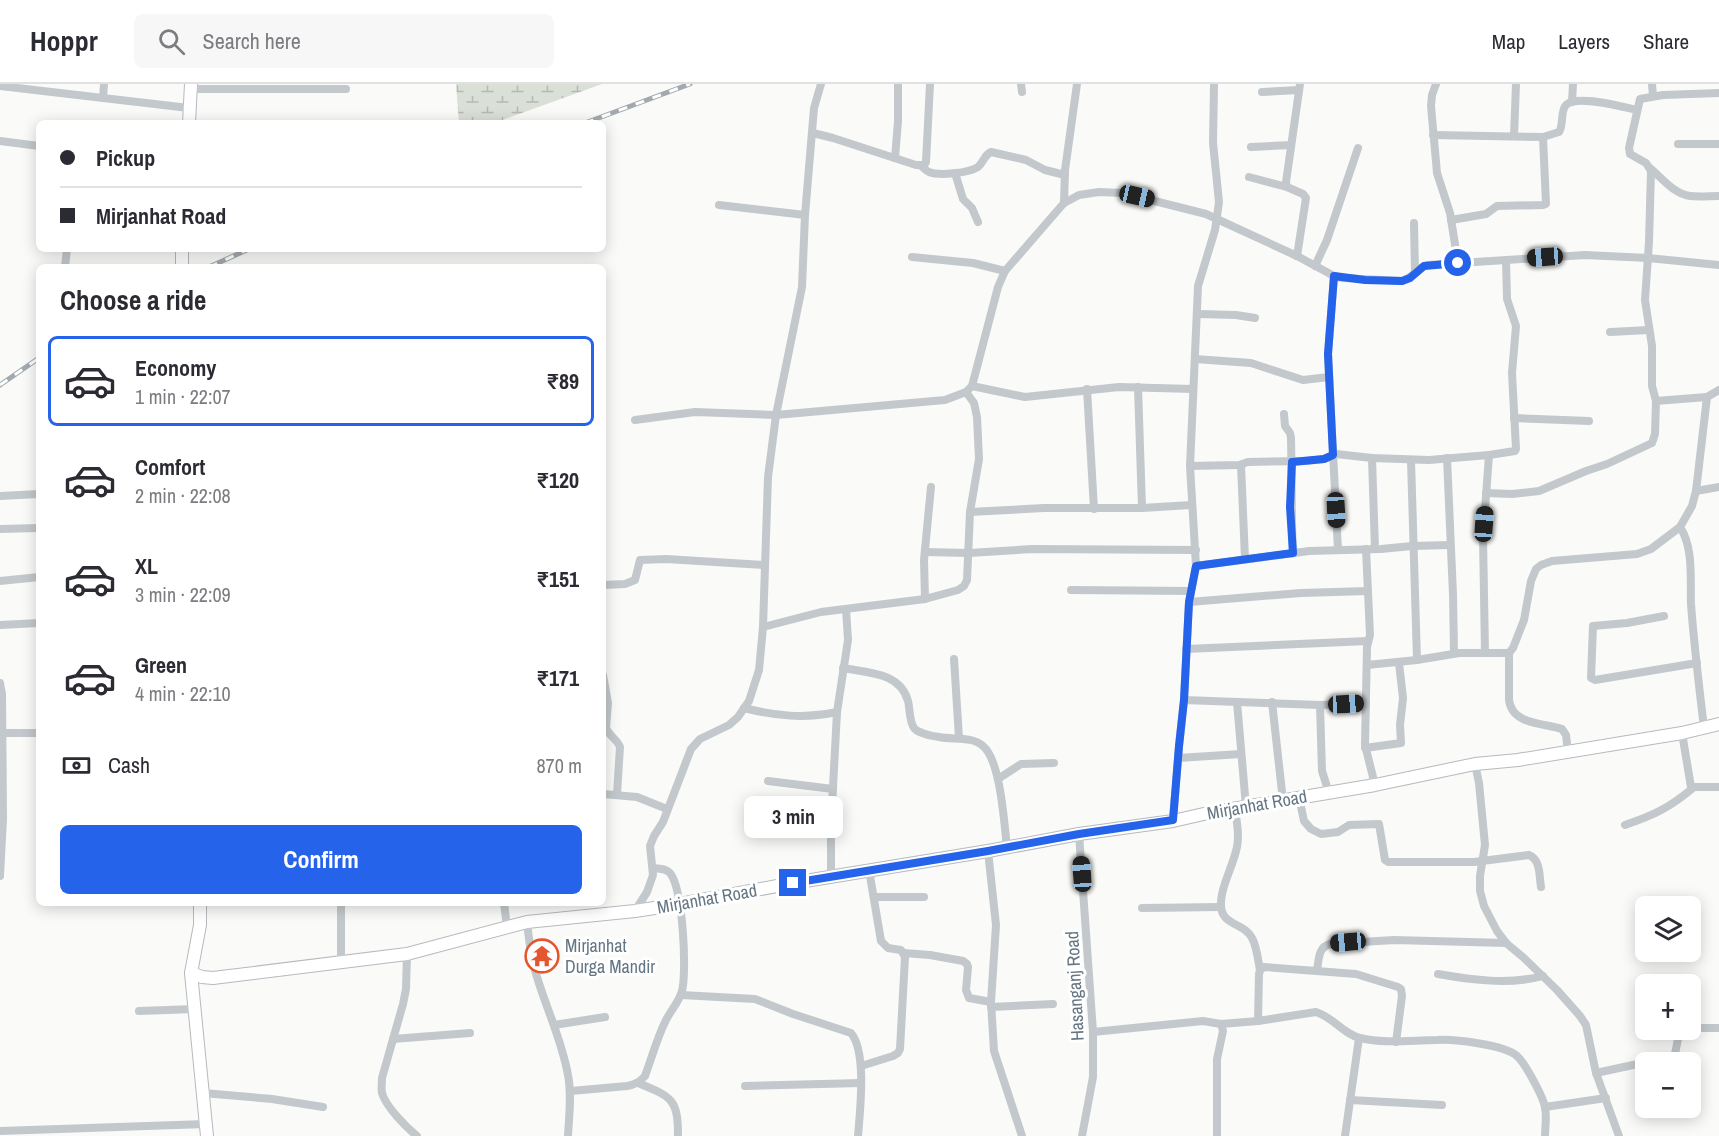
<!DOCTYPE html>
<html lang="en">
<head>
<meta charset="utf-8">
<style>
	body { margin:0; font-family:"Archivo Narrow",sans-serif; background:#f7f7f7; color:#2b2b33; height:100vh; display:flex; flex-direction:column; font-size:22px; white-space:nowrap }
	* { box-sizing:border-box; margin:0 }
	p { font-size:20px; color:#7c7c81 }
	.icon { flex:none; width:33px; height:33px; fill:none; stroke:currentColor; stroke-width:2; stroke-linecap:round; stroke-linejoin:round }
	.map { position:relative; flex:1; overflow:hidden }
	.details { position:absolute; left:36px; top:180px; width:570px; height:642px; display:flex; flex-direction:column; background:#fff; border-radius:9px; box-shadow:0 3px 15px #0003 }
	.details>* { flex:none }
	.guide { position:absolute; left:36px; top:36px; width:570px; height:132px; border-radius:9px; box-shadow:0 3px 15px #0003; display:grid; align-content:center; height:132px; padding:0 24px; background:#fff }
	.buttons { position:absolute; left:1635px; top:812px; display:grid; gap:12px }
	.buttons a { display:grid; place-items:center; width:66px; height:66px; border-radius:9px; background:#fff; box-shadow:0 3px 15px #0003; font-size:30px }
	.end { position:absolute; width:27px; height:27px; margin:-14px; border:8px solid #2563eb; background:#fff; box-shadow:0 0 0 3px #fff }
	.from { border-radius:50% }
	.bubble { position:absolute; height:42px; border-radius:9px; background:#fff; box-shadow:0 3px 15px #0003; font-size:20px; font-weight:700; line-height:42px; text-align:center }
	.car { position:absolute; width:18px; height:36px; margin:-18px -9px; border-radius:8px; box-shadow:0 0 4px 2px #0007; background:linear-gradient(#222 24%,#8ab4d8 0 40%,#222 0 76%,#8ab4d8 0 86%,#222 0) }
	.guide b { display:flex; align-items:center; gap:21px; height:57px; font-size:22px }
	.guide b+b { border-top:2px solid #e1e1e2 }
	.guide i { width:15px; height:15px; background:#2b2b33 }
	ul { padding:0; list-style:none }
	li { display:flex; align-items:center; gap:18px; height:90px; margin:0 12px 9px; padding:0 12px; border:3px solid transparent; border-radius:9px }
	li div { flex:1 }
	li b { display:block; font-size:22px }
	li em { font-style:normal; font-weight:700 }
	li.selected { border-color:#2563eb }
	li>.icon { width:54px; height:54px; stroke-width:1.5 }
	h2 { padding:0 24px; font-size:27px; line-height:72px }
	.pay { display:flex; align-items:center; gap:15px; height:66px; padding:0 24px; font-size:22px }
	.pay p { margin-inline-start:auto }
	.cta { display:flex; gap:12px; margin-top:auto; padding:12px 24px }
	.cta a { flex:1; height:69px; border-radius:9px; background:#2563eb; color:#fff; font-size:24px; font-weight:700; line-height:69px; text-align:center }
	header { display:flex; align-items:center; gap:36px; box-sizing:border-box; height:84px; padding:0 30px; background:#fff; border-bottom:2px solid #e1e1e2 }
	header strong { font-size:28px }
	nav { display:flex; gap:33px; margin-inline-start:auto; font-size:21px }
	.search { width:420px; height:54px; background:#f7f7f7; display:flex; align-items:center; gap:15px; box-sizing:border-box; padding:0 21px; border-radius:9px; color:#7c7c81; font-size:22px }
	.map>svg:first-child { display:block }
	.wetland { fill:url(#wetland-marsh) }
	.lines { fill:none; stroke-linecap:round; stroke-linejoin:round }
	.primary-casing { stroke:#b5babe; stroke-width:14 }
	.street { stroke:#c3c8cc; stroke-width:8 }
	.primary { stroke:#fff; stroke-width:12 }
	.rail-casing { stroke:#a2aab0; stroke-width:5 }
	.rail { stroke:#fff; stroke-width:3; stroke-dasharray:9; stroke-linecap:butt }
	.route { stroke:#2563eb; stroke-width:8 }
	.labels { text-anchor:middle; stroke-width:6; stroke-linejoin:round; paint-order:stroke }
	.street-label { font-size:18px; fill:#657683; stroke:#fff }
	.poi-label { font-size:18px; fill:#657683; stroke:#fff; text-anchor:start }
</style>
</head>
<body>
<header>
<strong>Hoppr</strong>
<div class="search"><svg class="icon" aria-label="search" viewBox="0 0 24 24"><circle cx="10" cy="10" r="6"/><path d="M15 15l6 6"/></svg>Search here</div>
<nav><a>Map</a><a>Layers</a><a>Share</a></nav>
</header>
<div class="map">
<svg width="1719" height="1052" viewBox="0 0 1719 1052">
	<defs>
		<pattern id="wetland-marsh" width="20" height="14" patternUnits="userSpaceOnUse" patternTransform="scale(1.5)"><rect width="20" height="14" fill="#dadfd7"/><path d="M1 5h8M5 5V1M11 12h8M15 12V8" fill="none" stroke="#b4b9b4"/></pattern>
	</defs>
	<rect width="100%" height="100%" fill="#fafaf8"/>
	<!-- wetland -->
	<polygon class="wetland" points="456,0 602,0 494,39 459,39"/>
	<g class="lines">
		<!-- primary casing -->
		<g class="primary-casing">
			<g id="primary">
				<polyline points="189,39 191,0"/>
				<polyline points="182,183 182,165"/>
				<polyline points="200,819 200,841 191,889 207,1052"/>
				<polyline points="191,889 202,893 213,894 407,870 527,838 635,827 680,820 793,799 988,767 1079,750 1173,737 1208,729 1375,701 1475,680 1518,676 1682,649 1719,640"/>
			</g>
		</g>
		<!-- street -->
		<g class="street">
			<polyline points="1021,0 1022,8"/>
			<polyline points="1436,0 1432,11 1431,22 1437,89 1450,129 1458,179"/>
			<polyline points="1652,0 1653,12"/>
			<polyline points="0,2 189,24"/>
			<polyline points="191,5 346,5"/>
			<polyline points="1262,8 1299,6"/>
			<polyline points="103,14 104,0"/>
			<polyline points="1572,18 1573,0"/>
			<polyline points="813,49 833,54 916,81 924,81 926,78 930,0"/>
			<path d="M1433 51 1543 53 1559 48C1564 41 1560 27 1566 21 1577 10 1622 23 1637 26"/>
			<polyline points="1514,52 1516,0"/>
			<polyline points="0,57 39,62"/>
			<polyline points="1678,60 1719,60"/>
			<polyline points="1251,63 1291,61"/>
			<polyline points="895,74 898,37 898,0"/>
			<path d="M921 82C924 84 925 86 929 88 939 92 969 89 978 83 984 78 984 71 991 68L1026 76 1045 86 1065 91"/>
			<path d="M1650 84C1661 93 1674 110 1690 112 1699 113 1710 112 1719 112"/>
			<polyline points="955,89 963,115 972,124 978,138"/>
			<polyline points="1249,93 1287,103"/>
			<polyline points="1064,119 1065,86 1077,0"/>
			<polyline points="719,121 805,131"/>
			<polyline points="1451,136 1486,130 1497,122 1543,121 1546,120 1543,53"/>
			<polyline points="1414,139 1415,189"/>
			<polyline points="1297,172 1306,114 1303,110 1287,103 1286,98 1300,0"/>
			<polyline points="912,173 973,179 1005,187"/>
			<polyline points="1315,182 1327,156 1358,64"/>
			<polyline points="65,183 67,165"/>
			<polyline points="1334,192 1328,270 1338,466"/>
			<polyline points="1198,230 1236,231 1255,234"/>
			<polyline points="1610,248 1649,246"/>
			<polyline points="1195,275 1251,279 1303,296 1329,293"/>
			<polyline points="972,302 1025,313 1119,303 1193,305"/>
			<polyline points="1138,303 1142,424"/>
			<polyline points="1087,305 1094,425"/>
			<polyline points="1656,317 1707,313"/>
			<path d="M1284 330 1285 342 1290 349 1291 354C1292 393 1291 430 1293 469"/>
			<polyline points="1514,334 1589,337"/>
			<path d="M635 336 695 328 776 331 945 316 966 308 972 302 998 203 1005 187 1064 119 1079 111 1099 108 1123 109 1206 130 1297 172 1334 192 1343 194 1402 197C1413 194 1417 183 1428 181L1585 171 1648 174 1719 181"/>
			<polyline points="1372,374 1375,465"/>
			<polyline points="1447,374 1453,510 1454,569"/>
			<polyline points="1411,376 1417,576"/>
			<polyline points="1241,381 1245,475"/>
			<polyline points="1190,382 1239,381 1248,378 1306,377 1324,375 1336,370 1372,374 1429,376 1489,371 1515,367 1516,365 1512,289 1516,242 1507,215 1506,176"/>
			<polyline points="1696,407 1719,403"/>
			<polyline points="1486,409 1512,410 1539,407 1586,387 1607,380 1652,359 1655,350 1656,317 1652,302 1652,262 1645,216 1649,158 1651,87 1646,79 1630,70 1629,64 1640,15 1663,11 1719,9"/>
			<polyline points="0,412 39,410"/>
			<polyline points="970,428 1044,424 1142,424 1191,421"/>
			<path d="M1680 443C1694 464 1690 496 1691 520 1694 561 1699 602 1704 644"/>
			<polyline points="0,445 39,444"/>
			<polyline points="1366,465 1370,551 1367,563 1365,661 1375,701"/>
			<polyline points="925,468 969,469 1032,465 1196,466"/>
			<polyline points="1196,482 1309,467 1381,465 1412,462 1450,461"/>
			<polyline points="0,497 39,493"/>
			<polyline points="603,501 625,500 635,496 640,476 666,475 764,481"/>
			<polyline points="1071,506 1191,507"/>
			<polyline points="925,515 924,476 931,403"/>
			<polyline points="1189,518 1301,509 1368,507"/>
			<polyline points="1664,532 1627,539 1593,542 1591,594 1595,596 1697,579"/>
			<polyline points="0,541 39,539"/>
			<polyline points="763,543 821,528 925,515 958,506 964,502 967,496 970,428 979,375 977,333 974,319 966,308"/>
			<polyline points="1186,565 1368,557"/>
			<polyline points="1485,568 1483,453 1489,371"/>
			<path d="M1509 569V616C1512 641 1544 639 1562 645L1566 651 1568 668"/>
			<polyline points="954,575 959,654"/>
			<polyline points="1367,581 1417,576 1459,569 1509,569 1513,564 1524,536 1531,497 1536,485 1541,481 1552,477 1637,470 1651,465 1680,443 1692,422 1696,407 1707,313 1719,306"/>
			<path d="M843 584C868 589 900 588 908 617 910 624 909 637 914 644 918 649 932 652 939 653 953 656 972 652 983 662 1001 677 1004 740 1007 763"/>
			<path d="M603 591 608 619 606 644C609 652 617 655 620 663L617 710"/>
			<polyline points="0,599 2,610 3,734 0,792"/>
			<polyline points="1184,616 1320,621 1366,619"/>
			<polyline points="1237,618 1246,723"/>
			<polyline points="1272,618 1283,717"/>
			<polyline points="1320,621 1322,687 1329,709"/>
			<path d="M744 624C776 632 804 635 837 628"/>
			<polyline points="0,649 39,649"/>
			<polyline points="1682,649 1691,703 1719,703"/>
			<polyline points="1365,664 1401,659 1400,641 1403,614 1399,579"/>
			<polyline points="1178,674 1241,670"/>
			<polyline points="1475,680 1479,699 1485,761 1480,792 1480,807 1484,822 1497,847 1506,859 1524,874 1557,906 1580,932 1586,941 1596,989 1619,1052"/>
			<polyline points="998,695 1021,680 1054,679"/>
			<polyline points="768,697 833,705"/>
			<polyline points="603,710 637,713 667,725"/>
			<path d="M1299 713 1304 737 1311 745 1321 750 1338 748 1349 741 1379 740 1385 776 1388 778H1474L1529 771C1541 776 1539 792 1541 803"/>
			<path d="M1235 725C1237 739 1240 754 1236 767 1232 784 1220 805 1221 822 1222 842 1245 839 1252 854 1257 863 1258 876 1260 886"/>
			<polyline points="1173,737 1179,662 1184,616 1189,518 1196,482 1190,382 1198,202 1215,146 1219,118 1213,59 1214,0"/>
			<path d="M1625 741C1654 731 1669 724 1693 704"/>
			<polyline points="1079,750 1093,948 1093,993 1082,1052"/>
			<polyline points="988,767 996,841 991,918 994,967 1022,1052"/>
			<polyline points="831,793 831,741 837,628 848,556 846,525"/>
			<polyline points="874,813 924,813"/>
			<polyline points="504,819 507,843"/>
			<polyline points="1142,824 1221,823"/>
			<polyline points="635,827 647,808 653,791 650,762 654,752 663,738 691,665 700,655 729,641 738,633 749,617 759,586 763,543 768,393 776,331 802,203 805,131 814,24 821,0"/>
			<path d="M527 838C529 857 531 875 537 893 547 926 562 957 568 991 572 1011 569 1032 568 1052"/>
			<polyline points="904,869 930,871 963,877 967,880 968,883 966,906 969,914 991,918"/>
			<path d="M407 870 406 905 403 920 382 994C382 999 381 1004 382 1009 386 1023 406 1043 417 1052"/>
			<polyline points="341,877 341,819"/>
			<path d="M1317 886C1319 876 1318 863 1330 860L1394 856 1506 859"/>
			<path d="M1438 890C1472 896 1509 901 1543 892"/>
			<path d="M681 911 755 915 793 930 851 949C867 968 860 1027 858 1052"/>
			<polyline points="991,923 1053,920"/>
			<polyline points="139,927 195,925"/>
			<polyline points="1258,937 1259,890 1260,886 1264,883 1356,890 1398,903 1401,905 1402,912 1396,958"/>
			<path d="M1221 940 1258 937 1316 928C1333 933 1343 950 1360 954 1385 960 1412 956 1437 956 1455 955 1505 961 1517 972 1525 979 1544 1014 1545 1024 1547 1033 1545 1043 1545 1052"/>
			<polyline points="554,941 605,933"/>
			<polyline points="1690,944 1719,944"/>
			<polyline points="1093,948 1203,937 1221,940 1223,947 1217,975 1217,1052"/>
			<polyline points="393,955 470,949"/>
			<polyline points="861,982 893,972 898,969 900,965 905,873 901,866 888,864 881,857 869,786"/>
			<polyline points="1596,989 1670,973 1675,970 1679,950 1684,945"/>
			<path d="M638 999C672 1013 678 1015 678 1052"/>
			<polyline points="745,1002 861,999"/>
			<path d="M571 1007 627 1002C635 1001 640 998 645 992 652 973 657 954 666 936 671 926 679 918 682 907 687 887 683 805 670 789 666 784 659 785 653 784"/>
			<polyline points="203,1009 272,1015 323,1023"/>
			<polyline points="1350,1016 1442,1021"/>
			<polyline points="1545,1023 1606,1014"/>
			<polyline points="0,1047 206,1040"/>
			<polyline points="1345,1052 1359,954"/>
		</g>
		<!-- primary -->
		<use href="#primary" class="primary"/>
		<!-- rail casing -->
		<g class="rail-casing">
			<g id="rail">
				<polyline points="585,39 690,0"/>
				<polyline points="209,183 249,165"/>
				<polyline points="0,301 39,274"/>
			</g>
		</g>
		<!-- rail -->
		<use href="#rail" class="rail"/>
	</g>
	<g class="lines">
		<!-- route -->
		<polyline class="route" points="793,799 988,767 1079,750 1173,736 1179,662 1184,616 1189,518 1196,482 1293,469 1290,423 1292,378 1324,375 1333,371 1328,270 1334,192 1365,196 1402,197 1410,194 1424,182 1458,179"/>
	</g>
	<!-- icons -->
	<defs>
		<g id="temple-ring" transform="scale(1.725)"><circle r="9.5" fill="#fff" stroke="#e4572e" stroke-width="1.5"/><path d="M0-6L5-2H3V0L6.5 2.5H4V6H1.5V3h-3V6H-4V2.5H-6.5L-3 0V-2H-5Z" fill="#e4572e"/></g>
	</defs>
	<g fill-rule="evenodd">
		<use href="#temple-ring" x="542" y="872"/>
	</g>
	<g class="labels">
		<!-- street labels -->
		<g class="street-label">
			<text transform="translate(1257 721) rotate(-10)" y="6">Mirjanhat Road</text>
			<text transform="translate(707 815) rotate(-10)" y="6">Mirjanhat Road</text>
			<text transform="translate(1075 902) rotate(-93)" y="6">Hasanganj Road</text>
		</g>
		<!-- poi labels -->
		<g class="poi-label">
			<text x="565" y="868">Mirjanhat<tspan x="565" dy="21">Durga Mandir</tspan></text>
		</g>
	</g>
</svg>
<div class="buttons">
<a><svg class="icon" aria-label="layers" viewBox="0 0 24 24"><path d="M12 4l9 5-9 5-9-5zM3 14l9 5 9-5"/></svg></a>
<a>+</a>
<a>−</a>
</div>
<i class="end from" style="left:1458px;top:179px"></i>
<i class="end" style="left:793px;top:799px"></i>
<div class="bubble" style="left:744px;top:712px;width:99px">3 min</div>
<i class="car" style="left:1137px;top:112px;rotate:103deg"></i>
<i class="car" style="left:1545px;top:173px;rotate:266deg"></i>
<i class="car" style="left:1336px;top:426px;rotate:177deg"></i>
<i class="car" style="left:1484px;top:440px;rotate:4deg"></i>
<i class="car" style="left:1346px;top:620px;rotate:87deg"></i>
<i class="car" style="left:1082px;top:790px;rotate:356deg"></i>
<i class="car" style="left:1348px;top:858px;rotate:265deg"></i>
<div class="guide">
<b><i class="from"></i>Pickup</b>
<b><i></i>Mirjanhat Road</b>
</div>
<section class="details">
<h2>Choose a ride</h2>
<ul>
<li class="selected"><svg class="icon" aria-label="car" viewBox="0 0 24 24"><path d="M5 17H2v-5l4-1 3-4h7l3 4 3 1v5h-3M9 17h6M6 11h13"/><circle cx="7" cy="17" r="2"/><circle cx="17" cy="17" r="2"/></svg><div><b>Economy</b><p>1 min · 22:07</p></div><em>₹89</em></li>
<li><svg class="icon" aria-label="car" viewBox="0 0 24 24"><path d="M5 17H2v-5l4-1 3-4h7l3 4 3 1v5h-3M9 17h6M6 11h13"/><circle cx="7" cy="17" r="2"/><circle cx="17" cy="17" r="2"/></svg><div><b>Comfort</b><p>2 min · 22:08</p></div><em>₹120</em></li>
<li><svg class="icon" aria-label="car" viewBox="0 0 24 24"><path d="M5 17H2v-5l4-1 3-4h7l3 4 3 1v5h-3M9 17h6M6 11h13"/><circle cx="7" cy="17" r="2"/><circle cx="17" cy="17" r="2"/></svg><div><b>XL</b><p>3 min · 22:09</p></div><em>₹151</em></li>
<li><svg class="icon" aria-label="car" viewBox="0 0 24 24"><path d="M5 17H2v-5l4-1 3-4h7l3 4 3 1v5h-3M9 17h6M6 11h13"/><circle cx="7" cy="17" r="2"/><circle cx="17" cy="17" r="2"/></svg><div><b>Green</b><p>4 min · 22:10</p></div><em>₹171</em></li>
</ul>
<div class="pay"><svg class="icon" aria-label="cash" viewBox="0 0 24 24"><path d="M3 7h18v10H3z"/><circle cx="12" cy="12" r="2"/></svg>Cash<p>870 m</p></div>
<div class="cta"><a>Confirm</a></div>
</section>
</div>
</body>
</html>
